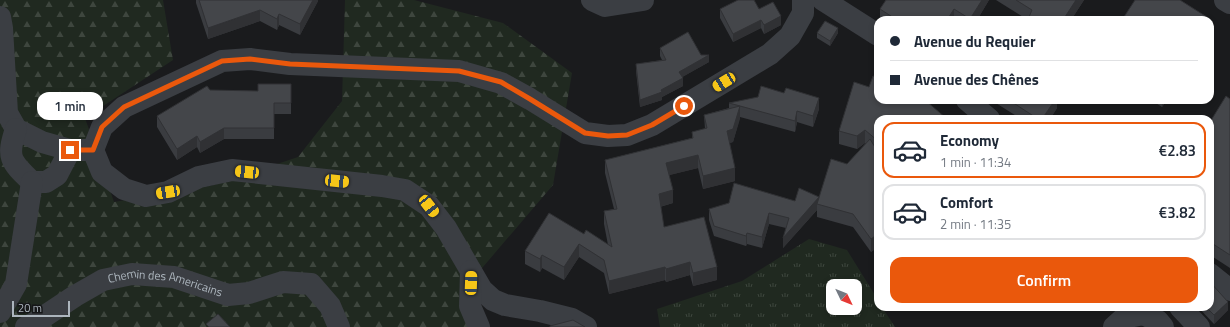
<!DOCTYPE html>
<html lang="en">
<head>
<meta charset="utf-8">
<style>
	body { margin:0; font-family:"Titillium Web",sans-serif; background:#f2f2f3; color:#1f2937; height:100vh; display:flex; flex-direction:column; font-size:15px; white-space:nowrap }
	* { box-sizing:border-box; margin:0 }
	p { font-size:13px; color:#747a83 }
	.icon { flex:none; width:22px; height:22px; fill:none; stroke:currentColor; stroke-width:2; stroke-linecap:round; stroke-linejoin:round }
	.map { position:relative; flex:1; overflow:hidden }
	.sheet { position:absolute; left:874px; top:115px; width:340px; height:196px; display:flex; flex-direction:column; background:#fff; border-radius:12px; box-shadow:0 2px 6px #0003 }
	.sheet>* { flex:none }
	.hud { position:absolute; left:874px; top:16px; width:340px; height:88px; border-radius:12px; box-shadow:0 2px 6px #0003; display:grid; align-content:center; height:88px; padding:0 16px; background:#fff }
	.needle { width:26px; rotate:133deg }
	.buttons { position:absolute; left:826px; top:279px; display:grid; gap:8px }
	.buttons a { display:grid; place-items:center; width:36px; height:36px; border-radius:8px; background:#fff; box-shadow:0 2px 6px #0003; font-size:20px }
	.scale { position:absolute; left:12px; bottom:10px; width:58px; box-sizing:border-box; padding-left:4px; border:2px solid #acb5bd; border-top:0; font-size:11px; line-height:14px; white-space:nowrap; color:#acb5bd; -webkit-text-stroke:3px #151618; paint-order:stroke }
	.end { position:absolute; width:18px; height:18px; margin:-9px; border:5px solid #ea580c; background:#fff; box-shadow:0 0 0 2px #fff }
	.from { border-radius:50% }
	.bubble { position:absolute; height:28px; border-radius:12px; background:#fff; box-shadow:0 2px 6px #0003; font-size:13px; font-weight:600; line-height:28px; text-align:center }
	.car { position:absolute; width:12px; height:24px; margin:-12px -6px; border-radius:5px; box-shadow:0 0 3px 1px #0007; background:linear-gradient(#f5c518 24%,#345 0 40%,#f5c518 0 76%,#345 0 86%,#f5c518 0) }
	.hud b { display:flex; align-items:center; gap:14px; height:38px; font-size:15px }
	.hud b+b { border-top:1px solid #e0e1e3 }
	.hud i { width:10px; height:10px; background:#1f2937 }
	ul { padding:7px 0 0; list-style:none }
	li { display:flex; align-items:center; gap:12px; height:56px; margin:0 8px 6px; padding:0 8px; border:2px solid #e0e1e3; border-radius:12px }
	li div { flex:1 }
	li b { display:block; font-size:15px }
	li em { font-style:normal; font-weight:600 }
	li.current { border-color:#ea580c }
	li>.icon { width:36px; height:36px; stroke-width:1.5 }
	.button { display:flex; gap:8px; margin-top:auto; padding:8px 16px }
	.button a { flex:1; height:46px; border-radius:12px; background:#ea580c; color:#fff; font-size:16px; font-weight:600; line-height:46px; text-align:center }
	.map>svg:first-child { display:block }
	.grass { fill:url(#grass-tufts); fill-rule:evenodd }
	.forest { fill:url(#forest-firs) }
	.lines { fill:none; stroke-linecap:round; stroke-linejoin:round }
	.minor { stroke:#3b3e43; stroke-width:22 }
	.wall { fill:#3a3c40 }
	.shaded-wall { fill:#303134 }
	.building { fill:#44464a; stroke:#303134 }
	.route { stroke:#ea580c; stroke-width:5 }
	.labels { text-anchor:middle; stroke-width:4; stroke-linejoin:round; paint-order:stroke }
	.street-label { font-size:12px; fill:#acb5bd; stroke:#151618 }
</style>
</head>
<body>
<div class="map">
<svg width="1230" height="327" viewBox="0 0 1230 327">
	<defs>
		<pattern id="grass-tufts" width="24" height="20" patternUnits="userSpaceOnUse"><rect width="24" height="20" fill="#202920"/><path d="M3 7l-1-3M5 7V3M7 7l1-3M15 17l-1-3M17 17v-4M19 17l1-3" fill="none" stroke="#3e463e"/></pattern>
		<pattern id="forest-firs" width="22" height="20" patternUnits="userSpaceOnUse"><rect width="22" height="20" fill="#202920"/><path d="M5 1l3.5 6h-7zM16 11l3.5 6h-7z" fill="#3e463e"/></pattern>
	</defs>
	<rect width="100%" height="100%" fill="#1a1b1d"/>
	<!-- grass -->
	<path class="grass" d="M809 239 847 250 878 300V307H882L895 327H660L657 309 742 281ZM833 286H855V308H833Z"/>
	<!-- forest -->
	<polygon class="forest" points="0,0 163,0 173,60 85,118 114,202 214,185 298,157 342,101 345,0 414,0 503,23 572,73 553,185 459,295 471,327 0,327"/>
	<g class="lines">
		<!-- minor -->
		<g class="minor">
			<polyline points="592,0 605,6 643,0"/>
			<polyline points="823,0 878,35"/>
			<polyline points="1225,0 1230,3"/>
			<polyline points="0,17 2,28 7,113 16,129 42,142 70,150 93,150"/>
			<polyline points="967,100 989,119"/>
			<path d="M16 129C6 158 11 162 32 182H46L57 175 70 150"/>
			<polyline points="93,150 102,127 124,107 222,61 250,59 290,64 459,71 501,83 530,99 585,133 608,136 627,135 652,125 770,54 790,36 803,13 803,0"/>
			<polyline points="93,150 102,172 124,189 146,196 168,192 199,177 232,170 382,186 405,190 429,206 446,228 482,290 493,300 505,305 540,311 572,319 586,327"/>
			<polyline points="471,271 470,306 479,327"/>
			<polyline points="1210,274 1230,290"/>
			<polyline points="1180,307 1199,327"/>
			<polyline points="0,312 16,284 32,182"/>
			<path id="s1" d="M26 327 36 322 75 296 103 280 132 274 174 277 228 295 249 293 283 282 311 284 330 306 339 327"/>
			<polyline points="1114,327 1124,318 1143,314 1158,321 1163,327"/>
		</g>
	</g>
	<!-- wall -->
	<g class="wall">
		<polygon points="196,0 318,0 318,1 300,35 279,25 277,30 260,21 208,39 196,3"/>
		<polygon points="886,0 989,0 977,20 880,20 880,9"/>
		<polygon points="996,0 1084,0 1071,20 1028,20"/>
		<polygon points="720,9 759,9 781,25 764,34 761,28 733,42 720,18"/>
		<polygon points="817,33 838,33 830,46 817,38"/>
		<polygon points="660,48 701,55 709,62 682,77 683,86 662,97 662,100 640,107 636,71 636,64 662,60 660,56"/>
		<polygon points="291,84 291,114 274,114 274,139 224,139 200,153 197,147 177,160 157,127 157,116 210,90 258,91"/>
		<polygon points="1230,99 1230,268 1210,255 1210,122"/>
		<polygon points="991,100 1057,100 1057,108 1050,119 1021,119"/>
		<polygon points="1151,100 1167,100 1162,107"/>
		<polygon points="729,103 819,109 813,127 797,122 795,132 740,117 733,142 729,143 735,181 703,189 698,168 669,175 673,203 660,207 664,227 717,280 693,286 690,275 666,282 665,280 609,294 604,273 579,257 564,280 542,268 540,272 525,264 525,251 584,234 608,245 604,224 604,211 614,209 605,173 605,160 692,138 692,132 705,129 704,115 729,108"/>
		<polygon points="878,119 878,247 871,252 853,227 817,217 817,210 783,248 786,228 769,224 762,248 747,244 746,246 714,236 709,220 709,209 795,201 819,197 847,164 866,143 865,143 857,149 839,144 839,131"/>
		<polygon points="1198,307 1210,307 1228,310 1214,324"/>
	</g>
	<!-- shaded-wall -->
	<g class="shaded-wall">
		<polygon points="313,0 318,0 318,1 300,35 300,24"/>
		<polygon points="982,0 989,0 977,20 970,20 970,19"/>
		<polygon points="1076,0 1084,0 1071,20 1063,20"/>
		<polygon points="954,9 954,20 947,20"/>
		<polygon points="260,10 260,21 208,39 208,28"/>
		<polygon points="279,14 279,25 277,30 277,19"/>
		<polygon points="781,16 781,25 764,34 764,25"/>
		<polygon points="761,20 761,28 733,42 733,34"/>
		<polygon points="838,28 838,33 830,46 830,41"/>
		<polygon points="709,55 709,62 679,79 679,72"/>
		<polygon points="683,78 683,86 662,97 662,100 640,107 640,100 661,90"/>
		<polygon points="819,98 819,109 813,127 813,116"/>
		<polygon points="1055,100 1057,100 1057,108 1050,119 1042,119"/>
		<polygon points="1162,100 1167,100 1162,107"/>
		<polygon points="740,106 740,119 733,142 727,144 727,131"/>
		<polygon points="797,111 797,122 795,132 795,121"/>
		<polygon points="224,128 224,139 200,153 200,142"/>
		<polygon points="865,130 865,143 857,149 857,136"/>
		<polygon points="197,136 197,147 177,160 177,149"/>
		<polygon points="698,155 698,168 666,176 666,163"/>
		<polygon points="735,168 735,181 703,189 703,176"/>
		<polygon points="673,190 673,203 659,207 659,194"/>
		<polygon points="819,197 817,204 817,210 783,248 783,238"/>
		<polygon points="769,213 769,224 762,248 762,237"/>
		<polygon points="747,233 747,244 746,246 746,236"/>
		<polygon points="878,234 878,247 871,252 871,239"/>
		<polygon points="579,244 579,257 564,280 564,267"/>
		<polygon points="542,255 542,268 540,272 540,259"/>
		<polygon points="690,262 690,275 666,282 666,269"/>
		<polygon points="665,267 665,280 609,294 609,281"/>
		<polygon points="717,267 717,280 693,286 693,273"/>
		<polygon points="1228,302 1228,310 1214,324 1214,315"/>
	</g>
	<!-- building -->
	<g class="building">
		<polygon points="199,0 313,0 300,24 279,14 277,19 260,10 208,28"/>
		<polygon points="738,0 754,0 759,9 773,2 781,16 764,25 761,20 733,34 720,9"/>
		<polygon points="886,0 982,0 970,19 954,9 947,20 897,20 880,9"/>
		<polygon points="1016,0 1076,0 1063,20 1034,20 1029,17 1032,10"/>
		<polygon points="1135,0 1180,0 1210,19 1209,20 1122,20"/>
		<polygon points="825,21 838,28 830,41 817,33"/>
		<polygon points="688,32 701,55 709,55 679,72 683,78 661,90 662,92 640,100 636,64 666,60 660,48"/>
		<polygon points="873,76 878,77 878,100 925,100 947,119 878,119 878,141 865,130 857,136 839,131 854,82 869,87"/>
		<polygon points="258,84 291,84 291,103 274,103 274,128 224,128 200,142 197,136 177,149 157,116 207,86 210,90 258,91"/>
		<polygon points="761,86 784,93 786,88 819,98 813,116 797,111 795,121 729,103 758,97"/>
		<polygon points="1226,96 1230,99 1230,255 1210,242 1210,122"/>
		<polygon points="1009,100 1055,100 1042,119 1038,119"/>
		<polygon points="740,106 733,129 727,131 735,168 703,176 698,155 666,163 673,190 659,194 664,227 704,217 717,267 693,273 690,262 666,269 665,267 609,281 604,260 579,244 564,267 542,255 540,259 525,251 549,213 584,234 586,230 612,247 604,211 617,209 605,160 693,138 692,132 707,128 704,115"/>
		<polygon points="870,139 878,152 878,234 871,239 853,214 817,204 831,159 847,164"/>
		<polygon points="734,183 795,201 799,188 819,197 783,238 789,218 769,213 762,237 747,233 746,236 714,226 709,209 729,203"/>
		<polygon points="1210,282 1228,302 1214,315 1206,307 1210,307"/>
		<polygon points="218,314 230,327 209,327 206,324"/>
		<polygon points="573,320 585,327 550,327 550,326"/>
	</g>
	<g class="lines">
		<!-- route -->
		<polyline class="route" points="70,150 93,150 102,127 124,107 222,61 250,59 290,64 459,71 501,82 530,99 585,133 608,136 627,135 652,125 684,106"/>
	</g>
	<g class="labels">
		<!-- street labels -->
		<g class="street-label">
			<text dy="4" stroke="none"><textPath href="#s1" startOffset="154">Chemin des Americains</textPath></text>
		</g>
	</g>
</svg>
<div class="buttons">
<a><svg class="needle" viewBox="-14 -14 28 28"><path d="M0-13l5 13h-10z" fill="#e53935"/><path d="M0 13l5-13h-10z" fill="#747a83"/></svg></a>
</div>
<div class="scale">20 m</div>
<i class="end from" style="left:684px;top:106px"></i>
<i class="end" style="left:70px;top:150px"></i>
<div class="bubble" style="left:37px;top:92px;width:66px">1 min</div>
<i class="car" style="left:724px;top:82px;rotate:239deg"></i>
<i class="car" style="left:247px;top:172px;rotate:276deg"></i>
<i class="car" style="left:337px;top:181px;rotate:96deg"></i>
<i class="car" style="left:168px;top:192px;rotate:261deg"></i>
<i class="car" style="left:429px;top:206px;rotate:142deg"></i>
<i class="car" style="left:471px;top:283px;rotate:2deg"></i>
<div class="hud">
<b><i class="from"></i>Avenue du Requier</b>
<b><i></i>Avenue des Chênes</b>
</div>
<section class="sheet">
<ul>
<li class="current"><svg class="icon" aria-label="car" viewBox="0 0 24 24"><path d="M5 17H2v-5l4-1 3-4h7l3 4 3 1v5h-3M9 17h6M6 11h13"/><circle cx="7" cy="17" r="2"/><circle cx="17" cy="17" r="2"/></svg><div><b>Economy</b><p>1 min · 11:34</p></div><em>€2.83</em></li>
<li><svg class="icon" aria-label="car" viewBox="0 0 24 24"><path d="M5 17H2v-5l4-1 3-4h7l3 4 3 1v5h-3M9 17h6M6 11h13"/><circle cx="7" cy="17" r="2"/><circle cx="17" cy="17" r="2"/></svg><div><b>Comfort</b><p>2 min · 11:35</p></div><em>€3.82</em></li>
</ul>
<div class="button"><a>Confirm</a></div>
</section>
</div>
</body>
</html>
